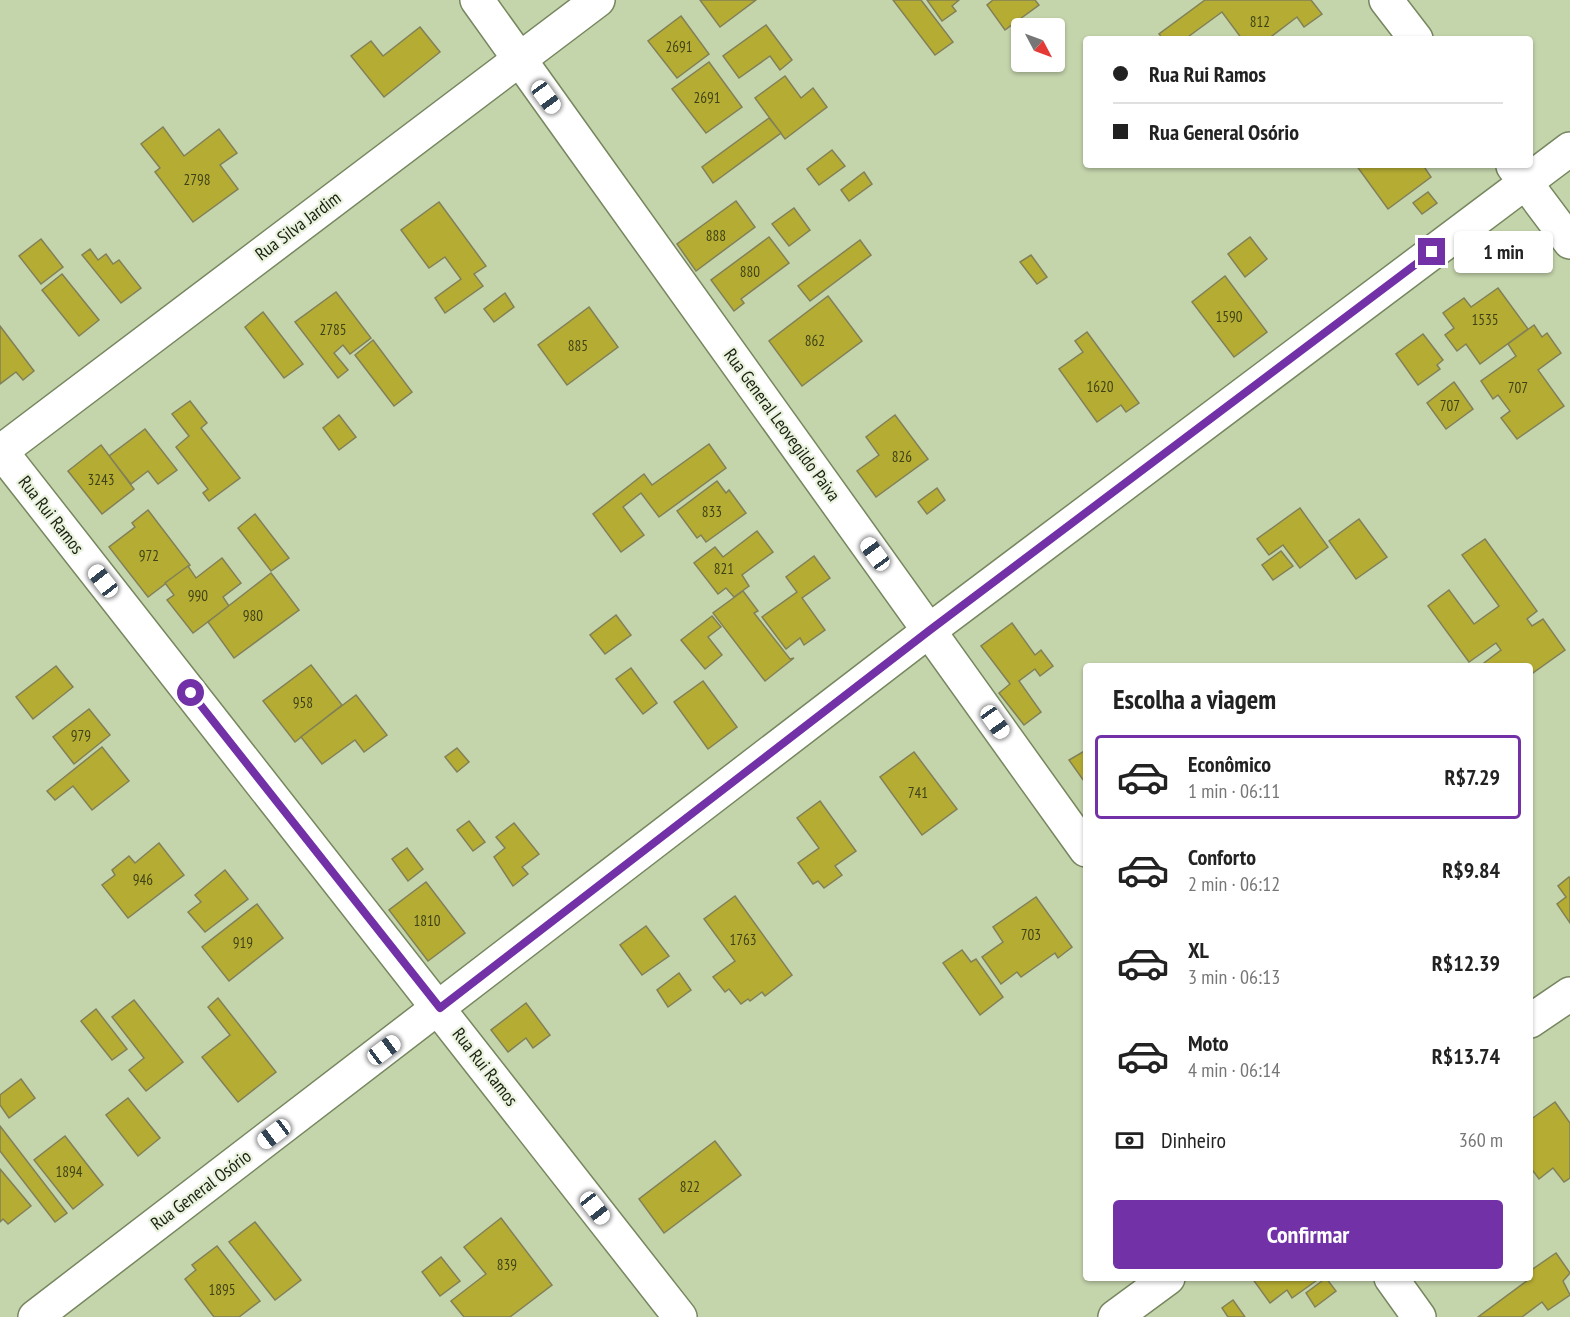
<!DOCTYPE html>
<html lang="pt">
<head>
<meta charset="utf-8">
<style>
	body { margin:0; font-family:"PT Sans Narrow",sans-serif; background:#f6f6f6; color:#222; height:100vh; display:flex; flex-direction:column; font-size:22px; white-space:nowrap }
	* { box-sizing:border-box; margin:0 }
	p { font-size:20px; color:#767676 }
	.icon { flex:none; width:33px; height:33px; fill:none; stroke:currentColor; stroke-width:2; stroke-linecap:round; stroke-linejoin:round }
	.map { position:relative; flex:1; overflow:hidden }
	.drawer { position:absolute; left:1083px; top:663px; width:450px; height:618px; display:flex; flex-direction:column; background:#fff; border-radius:6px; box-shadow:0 2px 4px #0004 }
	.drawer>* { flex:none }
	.hud { position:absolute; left:1083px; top:36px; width:450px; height:132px; border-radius:6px; box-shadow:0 2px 4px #0004; display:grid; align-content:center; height:132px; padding:0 30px; background:#fff }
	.needle { width:39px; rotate:131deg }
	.fabs { position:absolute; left:1011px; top:18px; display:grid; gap:12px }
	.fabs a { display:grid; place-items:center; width:54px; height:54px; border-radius:6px; background:#fff; box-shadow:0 2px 4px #0004; font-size:30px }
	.end { position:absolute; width:27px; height:27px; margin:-14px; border:8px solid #7231a6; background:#fff; box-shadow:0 0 0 3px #fff }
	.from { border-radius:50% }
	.bubble { position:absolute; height:42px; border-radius:6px; background:#fff; box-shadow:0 2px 4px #0004; font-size:20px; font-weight:700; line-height:42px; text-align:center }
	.car { position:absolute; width:18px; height:36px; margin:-18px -9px; border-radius:8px; box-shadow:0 0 4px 2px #0007; background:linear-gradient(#fff 24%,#345 0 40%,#fff 0 76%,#345 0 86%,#fff 0) }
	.hud b { display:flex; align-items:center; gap:21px; height:57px; font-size:22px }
	.hud b+b { border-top:2px solid #e0e0e0 }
	.hud i { width:15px; height:15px; background:#222 }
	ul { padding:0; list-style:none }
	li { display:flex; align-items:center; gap:18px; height:84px; margin:0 12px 9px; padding:0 18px; border:3px solid transparent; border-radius:6px }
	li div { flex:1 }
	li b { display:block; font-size:22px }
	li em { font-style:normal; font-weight:700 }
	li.active { border-color:#7231a6 }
	li>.icon { width:54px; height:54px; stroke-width:1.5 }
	h2 { padding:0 30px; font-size:27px; line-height:72px }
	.pay { display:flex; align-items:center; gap:15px; height:66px; padding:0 30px; font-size:22px }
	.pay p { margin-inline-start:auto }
	.primary-button { display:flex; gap:12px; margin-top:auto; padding:12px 30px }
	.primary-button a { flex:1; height:69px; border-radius:6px; background:#7231a6; color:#fff; font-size:24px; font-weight:700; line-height:69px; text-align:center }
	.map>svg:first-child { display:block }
	.building { fill:#b5ad33; stroke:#828057; stroke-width:1.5 }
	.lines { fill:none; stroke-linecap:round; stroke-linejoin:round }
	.minor-casing { stroke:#76865f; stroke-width:36 }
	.minor { stroke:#fff; stroke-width:33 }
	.route { stroke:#7231a6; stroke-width:8 }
	.labels { text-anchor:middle; stroke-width:4.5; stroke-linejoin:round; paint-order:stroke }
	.number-label { font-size:15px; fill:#3f4218 }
	.street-label { font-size:18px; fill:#181e0f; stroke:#e9f2dd }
</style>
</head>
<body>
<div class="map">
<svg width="1570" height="1317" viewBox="0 0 1570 1317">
	<rect width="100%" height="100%" fill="#c4d4ab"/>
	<!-- building -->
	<g class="building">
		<polygon points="700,0 756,0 720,27"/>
		<polygon points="893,0 921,0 953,42 935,55"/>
		<polygon points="927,0 959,0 952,6 956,11 942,21"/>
		<polygon points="993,0 1035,0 1039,5 1005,30 987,5"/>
		<polygon points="1205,0 1311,0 1322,14 1304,27 1297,17 1268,39 1242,39 1222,12 1185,39 1163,39 1159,34"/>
		<polygon points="681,16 709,54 677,78 648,41"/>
		<polygon points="766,25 792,60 780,70 770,56 739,78 723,56"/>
		<polygon points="420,27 440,52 384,97 351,56 371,41 383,56"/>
		<polygon points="709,62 742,107 706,133 672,89"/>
		<polygon points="785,76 801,98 813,88 827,107 785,139 755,98"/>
		<polygon points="769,118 781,133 713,183 702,167"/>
		<polygon points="163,127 184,156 219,129 237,153 220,165 238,189 193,222 155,172 160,168 141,144"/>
		<polygon points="832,150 845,166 819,185 807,169"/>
		<polygon points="1356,165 1423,165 1431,177 1388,209"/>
		<polygon points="864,172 872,184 849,201 841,190"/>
		<polygon points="1428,192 1437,203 1422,214 1413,203"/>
		<polygon points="736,201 755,227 696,271 677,244"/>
		<polygon points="439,202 486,266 474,274 483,286 445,313 435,298 461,279 445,257 429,268 401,230"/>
		<polygon points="794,208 810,230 789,246 772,224"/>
		<polygon points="769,237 789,263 741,299 744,303 734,311 711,280"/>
		<polygon points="1250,237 1267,259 1245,277 1228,254"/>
		<polygon points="41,239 63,267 41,284 19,256"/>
		<polygon points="860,240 871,255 810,301 798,286"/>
		<polygon points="90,249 98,260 106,254 113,264 119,260 141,288 121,303 82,255"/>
		<polygon points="1031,255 1047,277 1037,284 1020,262"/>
		<polygon points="62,274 99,320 79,336 42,290"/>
		<polygon points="1225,276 1267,332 1234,357 1192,302"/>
		<polygon points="1498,288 1528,329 1480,364 1466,344 1457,351 1445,335 1454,328 1443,313 1464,298 1471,307"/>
		<polygon points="336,292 371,338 350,354 343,345 334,353 348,370 338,378 295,322"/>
		<polygon points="505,293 514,307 494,322 484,309"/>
		<polygon points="828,296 862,341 802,386 769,341"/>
		<polygon points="589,307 618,347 567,385 538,345"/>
		<polygon points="263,312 303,364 284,378 245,327"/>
		<polygon points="1534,325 1542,337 1547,333 1561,353 1538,370 1564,406 1517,439 1501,418 1510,411 1498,395 1493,399 1481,381 1516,356 1508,344"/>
		<polygon points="0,326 34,371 23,380 16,372 0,384"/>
		<polygon points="1087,332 1139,403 1126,412 1121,405 1097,422 1059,369 1083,352 1075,341"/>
		<polygon points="1423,334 1443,360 1437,365 1440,369 1418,385 1396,354"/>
		<polygon points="373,340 412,392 394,406 355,355"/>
		<polygon points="1454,382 1473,409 1446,429 1427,403"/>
		<polygon points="190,401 207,423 201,428 240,478 209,501 203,493 208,489 176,447 189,436 172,414"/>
		<polygon points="339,415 356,437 339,450 323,428"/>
		<polygon points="895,415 928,459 876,497 857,471 879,455 866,437"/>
		<polygon points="145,429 177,470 158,484 148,471 131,484 109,456"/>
		<polygon points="709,444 726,468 659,517 641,493 623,507 644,535 621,552 593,514 644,474 652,485"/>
		<polygon points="101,445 134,489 102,514 68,471"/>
		<polygon points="717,481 726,493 729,490 746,513 706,542 701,535 697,538 677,511"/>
		<polygon points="937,488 945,500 927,514 918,502"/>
		<polygon points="1300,508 1328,547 1300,568 1283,545 1269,555 1257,539"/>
		<polygon points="148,510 190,565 148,597 109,547 135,527 132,523"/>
		<polygon points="255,514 289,558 271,571 238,528"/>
		<polygon points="1359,519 1387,557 1356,579 1329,541"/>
		<polygon points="757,531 773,552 742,575 749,586 734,597 726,588 718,594 694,563 715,547 723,557"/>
		<polygon points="1485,539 1537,611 1527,619 1532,626 1543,619 1565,650 1530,675 1530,666 1480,666 1501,650 1496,643 1469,662 1428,606 1449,590 1474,624 1499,606 1462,555"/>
		<polygon points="1281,551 1293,566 1273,580 1262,565"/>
		<polygon points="814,556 830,578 802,598 825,630 804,645 800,638 786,649 762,617 797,592 786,577"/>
		<polygon points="222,558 241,583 223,597 229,606 193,633 167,600 174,595 165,583 188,566 196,578"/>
		<polygon points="271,573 299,610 234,658 208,622"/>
		<polygon points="743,591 758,611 754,613 790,659 794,658 765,681 713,613"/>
		<polygon points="616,615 631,635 605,654 590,635"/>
		<polygon points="712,616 721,627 708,637 722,655 705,669 681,640"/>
		<polygon points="1012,623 1035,655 1041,650 1053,666 1040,676 1035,669 1019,681 1041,712 1024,725 999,693 1010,684 981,646"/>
		<polygon points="311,665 342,705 295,742 263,701"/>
		<polygon points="56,666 73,687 33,719 16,697"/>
		<polygon points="631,668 657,703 643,714 616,679"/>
		<polygon points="703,681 737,727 708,749 674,702"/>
		<polygon points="356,695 387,735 364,752 355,740 322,764 301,737"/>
		<polygon points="89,709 110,735 74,764 53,737"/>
		<polygon points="102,747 129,781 92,810 73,786 55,800 47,791"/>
		<polygon points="457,748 469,762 457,772 445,757"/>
		<polygon points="1086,750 1086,784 1069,760"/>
		<polygon points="914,752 957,809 922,835 880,777"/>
		<polygon points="820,801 856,851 835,866 842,875 824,888 818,881 813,884 798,863 819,848 797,818"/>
		<polygon points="469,821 485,842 473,851 457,830"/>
		<polygon points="514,823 539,854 522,867 528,874 513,886 494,857 505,848 496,837"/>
		<polygon points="159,843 184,875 128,918 102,885 115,875 112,870 129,856 135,863"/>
		<polygon points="407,848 423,869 408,881 392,859"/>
		<polygon points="225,870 248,899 205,932 188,912 201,902 195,895"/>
		<polygon points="1569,877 1570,879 1570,923 1557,904 1566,897 1558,886"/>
		<polygon points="426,882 465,933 428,961 389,910"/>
		<polygon points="735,896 792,975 765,996 762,992 750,1001 748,999 741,1004 729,989 725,992 713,977 735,961 704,919"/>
		<polygon points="1036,897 1072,947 1058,958 1055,953 1021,977 1017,972 1001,984 982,957 1003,942 993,927"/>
		<polygon points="257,904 283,938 229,981 202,947"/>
		<polygon points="646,926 669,956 642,975 620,945"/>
		<polygon points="962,950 971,962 976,959 1003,997 980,1015 943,963"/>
		<polygon points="679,973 691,990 668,1007 657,990"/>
		<polygon points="218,998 276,1072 238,1102 202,1057 230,1035 208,1007"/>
		<polygon points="134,1000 183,1062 146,1091 129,1070 144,1058 112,1017"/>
		<polygon points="526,1003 550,1035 533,1048 526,1038 508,1052 491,1030"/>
		<polygon points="96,1009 127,1049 112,1060 81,1021"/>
		<polygon points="21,1079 35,1098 9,1118 0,1105 0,1095"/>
		<polygon points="128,1098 160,1138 138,1156 106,1115"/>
		<polygon points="1555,1102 1570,1123 1570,1178 1564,1182 1553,1168 1539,1179 1530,1167 1530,1139 1532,1138 1530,1120"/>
		<polygon points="0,1126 67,1213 55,1222 0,1151"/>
		<polygon points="65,1136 103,1185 73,1209 34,1160"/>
		<polygon points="715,1141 741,1175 664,1233 639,1199"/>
		<polygon points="0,1169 31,1206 8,1224 3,1219 0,1222"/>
		<polygon points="501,1218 552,1285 510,1317 464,1317 451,1301 486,1274 464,1247"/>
		<polygon points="255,1222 301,1280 275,1300 229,1242"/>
		<polygon points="217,1246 260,1301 239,1317 214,1317 185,1279 196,1270 192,1265"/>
		<polygon points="1556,1253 1570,1273 1563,1281 1570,1295 1548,1310 1542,1302 1522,1317 1478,1317 1528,1280 1526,1278 1530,1278 1530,1271"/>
		<polygon points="441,1257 460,1281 440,1296 422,1272"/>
		<polygon points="1252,1278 1320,1278 1292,1298 1287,1290 1270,1303"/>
		<polygon points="1326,1278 1336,1291 1315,1307 1306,1293"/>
		<polygon points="1233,1300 1245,1317 1228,1317 1222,1308"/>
	</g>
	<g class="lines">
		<!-- minor casing -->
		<g class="minor-casing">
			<g id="minor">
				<polyline points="477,0 1086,850"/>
				<polyline points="1386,0 1416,39"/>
				<polyline points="1513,166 1570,242"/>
				<polyline points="0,450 680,1317"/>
				<polyline points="0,452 598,0"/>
				<polyline points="1530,1021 1570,994"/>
				<polyline points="1391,1278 1419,1317"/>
				<polyline points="35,1317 930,630 1570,149"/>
				<polyline points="1115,1317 1168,1278"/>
			</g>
		</g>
		<!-- minor -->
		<use href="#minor" class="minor"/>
	</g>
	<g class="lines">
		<!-- route -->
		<polyline class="route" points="191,693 440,1008 930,630 1432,252"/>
	</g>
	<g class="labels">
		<!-- number labels -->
		<g class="number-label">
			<text x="1260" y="27">812</text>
			<text x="679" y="52">2691</text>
			<text x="707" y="103">2691</text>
			<text x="197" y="185">2798</text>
			<text x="716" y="241">888</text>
			<text x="750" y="277">880</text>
			<text x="1229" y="322">1590</text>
			<text x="1485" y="325">1535</text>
			<text x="333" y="335">2785</text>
			<text x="815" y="346">862</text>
			<text x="578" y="351">885</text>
			<text x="1100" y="392">1620</text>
			<text x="1518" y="393">707</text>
			<text x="1450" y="411">707</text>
			<text x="902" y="462">826</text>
			<text x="101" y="485">3243</text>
			<text x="712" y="517">833</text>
			<text x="149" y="561">972</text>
			<text x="724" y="574">821</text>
			<text x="198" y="601">990</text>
			<text x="253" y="621">980</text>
			<text x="303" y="708">958</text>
			<text x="81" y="741">979</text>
			<text x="918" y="798">741</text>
			<text x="143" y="885">946</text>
			<text x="427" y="926">1810</text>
			<text x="1031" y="940">703</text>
			<text x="743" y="945">1763</text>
			<text x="243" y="948">919</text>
			<text x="69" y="1177">1894</text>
			<text x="690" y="1192">822</text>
			<text x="507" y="1270">839</text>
			<text x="222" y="1295">1895</text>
		</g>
		<!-- street labels -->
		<g class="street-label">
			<text transform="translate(298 226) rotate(-37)" y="6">Rua Silva Jardim</text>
			<text transform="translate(782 425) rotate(54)" y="6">Rua General Leovegildo Paiva</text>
			<text transform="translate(51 515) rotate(52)" y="6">Rua Rui Ramos</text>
			<text transform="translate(485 1067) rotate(52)" y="6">Rua Rui Ramos</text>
			<text transform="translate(201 1190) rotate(-37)" y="6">Rua General Osório</text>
		</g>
	</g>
</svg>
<div class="fabs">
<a><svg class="needle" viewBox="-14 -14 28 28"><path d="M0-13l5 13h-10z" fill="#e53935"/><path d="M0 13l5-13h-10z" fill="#767676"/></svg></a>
</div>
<i class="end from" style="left:191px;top:693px"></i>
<i class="end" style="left:1432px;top:252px"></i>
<div class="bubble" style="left:1454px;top:231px;width:99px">1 min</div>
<i class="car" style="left:546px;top:97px;rotate:144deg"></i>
<i class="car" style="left:875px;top:554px;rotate:324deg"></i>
<i class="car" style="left:103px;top:581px;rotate:322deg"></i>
<i class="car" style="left:995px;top:722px;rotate:145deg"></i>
<i class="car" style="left:384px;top:1050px;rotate:53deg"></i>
<i class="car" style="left:274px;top:1134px;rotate:233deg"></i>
<i class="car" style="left:595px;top:1208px;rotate:142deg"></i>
<div class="hud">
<b><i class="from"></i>Rua Rui Ramos</b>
<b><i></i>Rua General Osório</b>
</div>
<section class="drawer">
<h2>Escolha a viagem</h2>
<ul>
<li class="active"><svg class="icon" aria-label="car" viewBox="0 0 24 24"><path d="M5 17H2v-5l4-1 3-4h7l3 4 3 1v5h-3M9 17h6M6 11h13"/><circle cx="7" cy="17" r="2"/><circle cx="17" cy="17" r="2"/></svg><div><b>Econômico</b><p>1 min · 06:11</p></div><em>R$7.29</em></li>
<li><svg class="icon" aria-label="car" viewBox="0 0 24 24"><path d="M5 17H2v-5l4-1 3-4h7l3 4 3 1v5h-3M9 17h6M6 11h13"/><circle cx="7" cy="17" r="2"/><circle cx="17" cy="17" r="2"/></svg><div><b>Conforto</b><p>2 min · 06:12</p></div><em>R$9.84</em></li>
<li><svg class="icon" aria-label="car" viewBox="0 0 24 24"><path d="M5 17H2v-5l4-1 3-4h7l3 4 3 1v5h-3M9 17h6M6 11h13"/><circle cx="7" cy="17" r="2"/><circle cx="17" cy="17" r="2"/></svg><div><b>XL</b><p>3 min · 06:13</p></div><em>R$12.39</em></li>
<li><svg class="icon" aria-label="car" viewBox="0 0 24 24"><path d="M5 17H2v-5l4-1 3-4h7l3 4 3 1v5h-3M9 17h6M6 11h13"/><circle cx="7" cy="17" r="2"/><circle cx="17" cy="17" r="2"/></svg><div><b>Moto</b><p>4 min · 06:14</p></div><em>R$13.74</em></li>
</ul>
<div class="pay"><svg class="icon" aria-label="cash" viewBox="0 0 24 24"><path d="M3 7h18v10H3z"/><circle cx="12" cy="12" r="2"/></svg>Dinheiro<p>360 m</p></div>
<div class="primary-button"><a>Confirmar</a></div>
</section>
</div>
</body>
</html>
